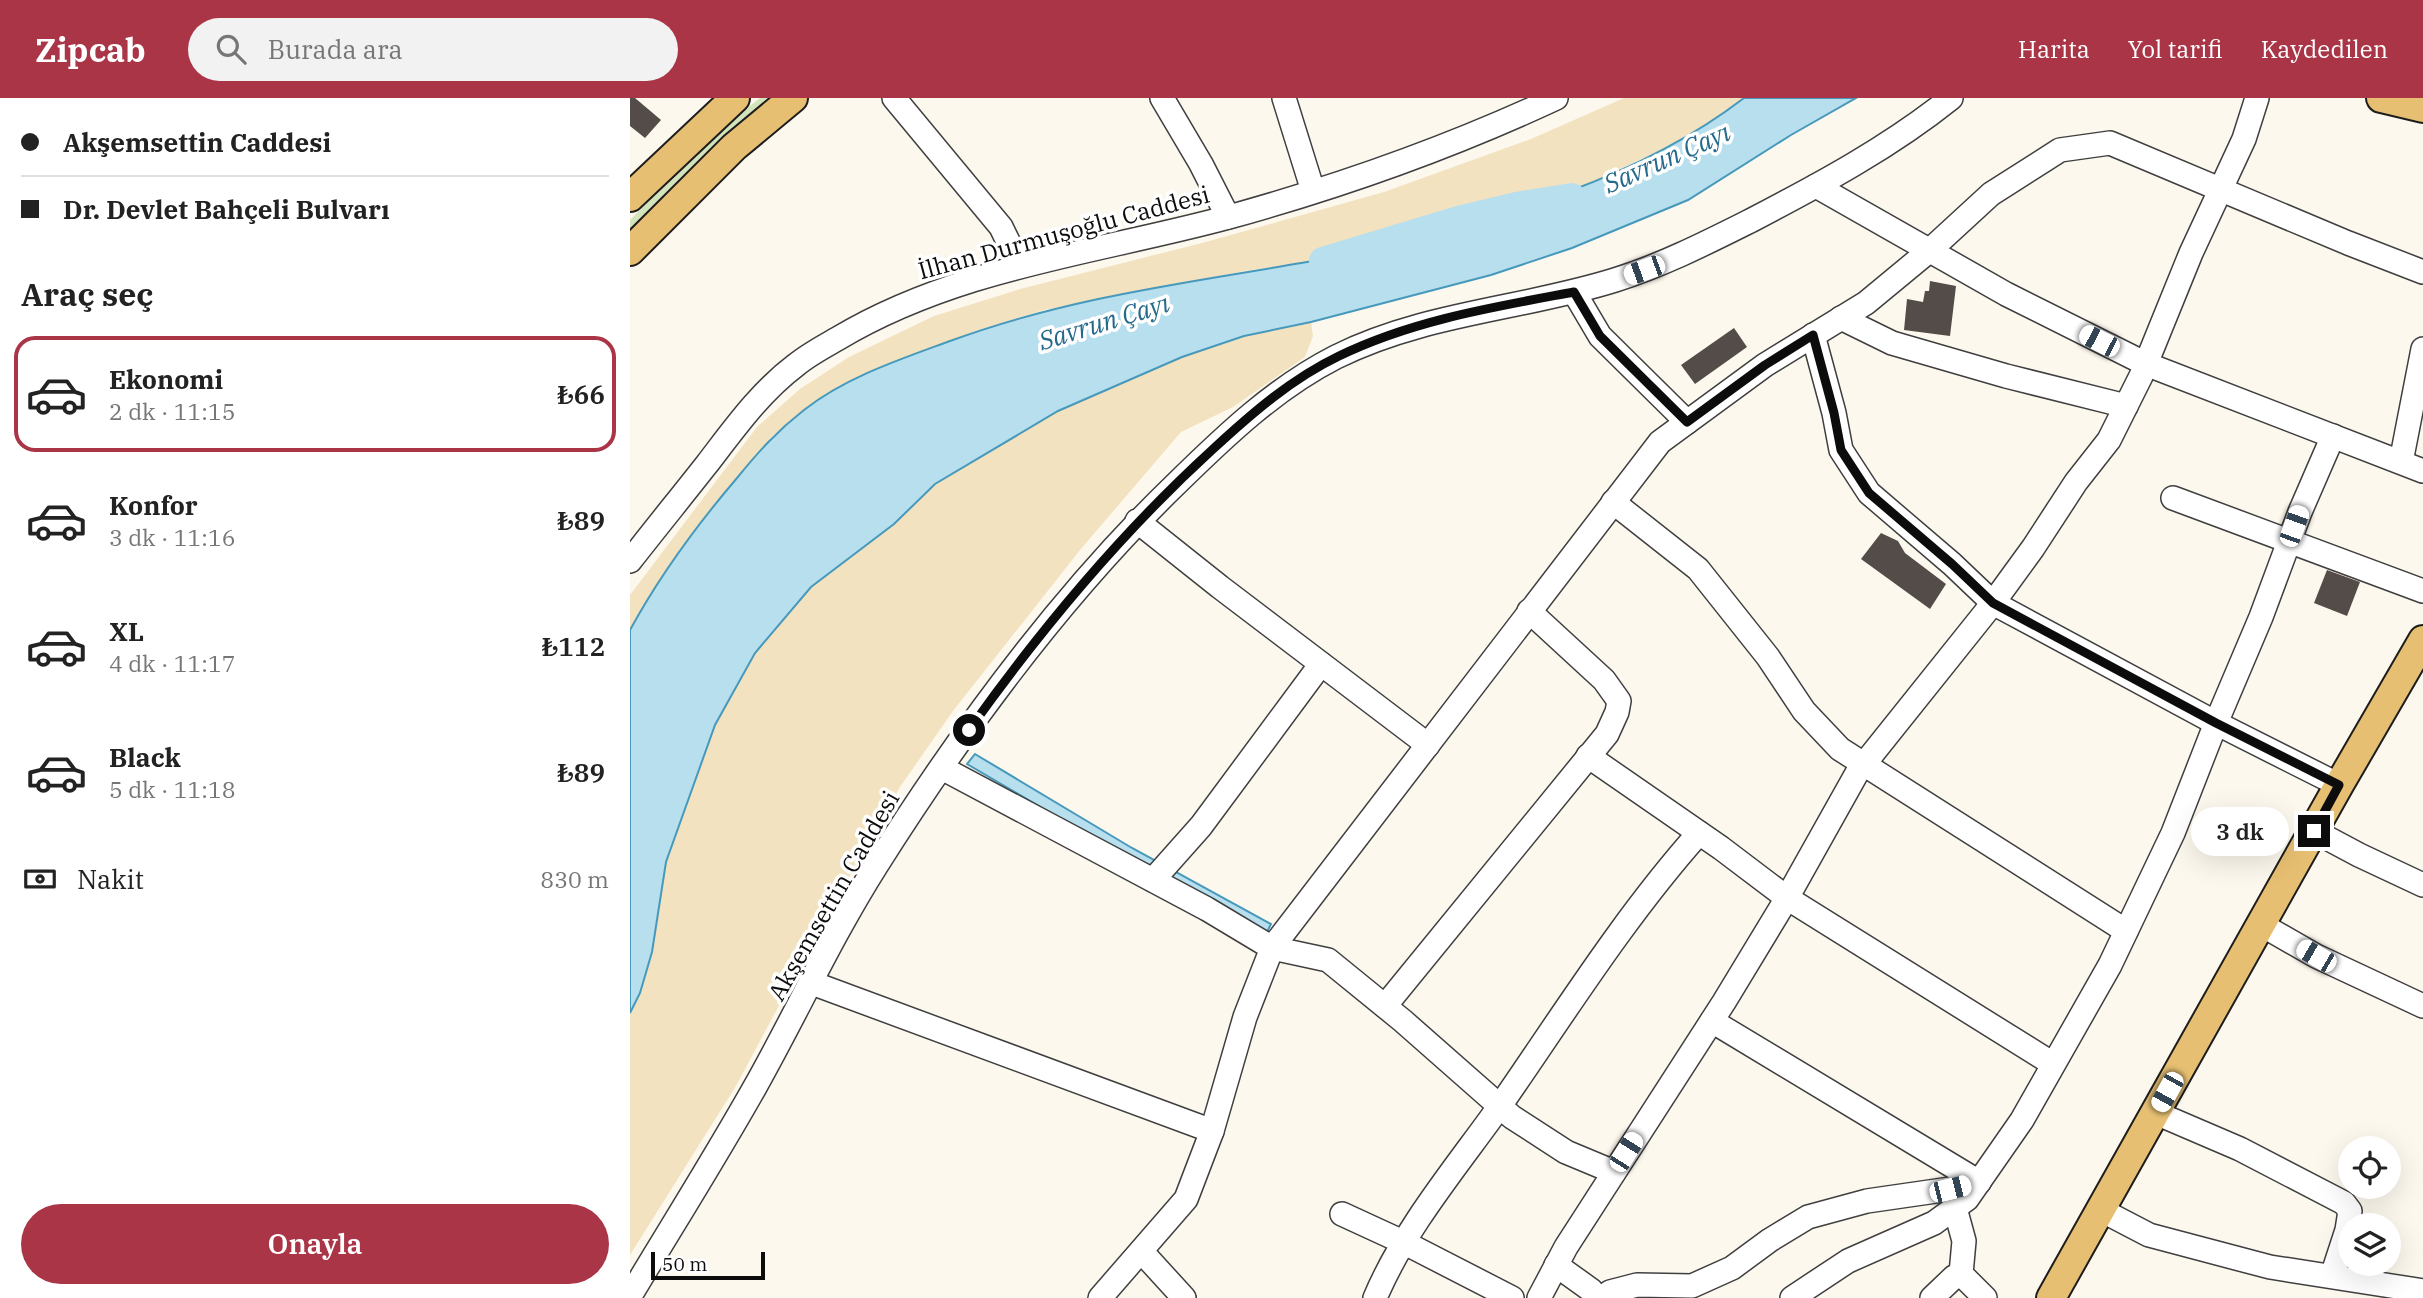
<!DOCTYPE html>
<html lang="tr">
<head>
<meta charset="utf-8">
<style>
	body { margin:0; font-family:"IBM Plex Serif",serif; background:#f2f2f2; color:#222; height:100vh; display:flex; flex-direction:column; font-size:26px; white-space:nowrap }
	* { box-sizing:border-box; margin:0 }
	p { font-size:23px; color:#767676 }
	.icon { flex:none; width:38px; height:38px; fill:none; stroke:currentColor; stroke-width:2; stroke-linecap:round; stroke-linejoin:round }
	.map { position:relative; flex:1; overflow:hidden }
	.sheet { display:flex; flex-direction:column; background:#fff; width:630px }
	.sheet>* { flex:none }
	.guide { display:grid; align-content:center; height:154px; padding:0 21px; background:#fff }
	.buttons { position:absolute; left:1708px; top:1038px; display:grid; gap:14px }
	.buttons a { display:grid; place-items:center; width:63px; height:63px; border-radius:50%; background:#fff; box-shadow:0 7px 28px #0002; font-size:35px }
	.scale { position:absolute; left:21px; bottom:18px; width:114px; box-sizing:border-box; padding-left:7px; border:4px solid #0c0c0c; border-top:0; font-size:19px; line-height:24px; white-space:nowrap; color:#0c0c0c; -webkit-text-stroke:5px #fff; paint-order:stroke }
	.end { position:absolute; width:32px; height:32px; margin:-16px; border:9px solid #0c0c0c; background:#fff; box-shadow:0 0 0 4px #fff }
	.from { border-radius:50% }
	.bubble { position:absolute; height:49px; border-radius:24px; background:#fff; box-shadow:0 7px 28px #0002; font-size:23px; font-weight:600; line-height:49px; text-align:center }
	.car { position:absolute; width:21px; height:42px; margin:-21px -10px; border-radius:9px; box-shadow:0 0 5px 2px #0007; background:linear-gradient(#fff 24%,#345 0 40%,#fff 0 76%,#345 0 86%,#fff 0) }
	.guide b { display:flex; align-items:center; gap:24px; height:66px; font-size:26px }
	.guide b+b { border-top:2px solid #e0e0e0 }
	.guide i { width:18px; height:18px; background:#222 }
	ul { padding:0; list-style:none }
	li { display:flex; align-items:center; gap:21px; height:116px; margin:0 14px 10px; padding:0 7px; border:4px solid transparent; border-radius:21px }
	li div { flex:1 }
	li b { display:block; font-size:26px }
	li em { font-style:normal; font-weight:600 }
	li.selected { border-color:#aa3547 }
	li>.icon { width:63px; height:63px; stroke-width:1.5 }
	h2 { padding:0 21px; font-size:32px; line-height:84px }
	.pay { display:flex; align-items:center; gap:18px; height:77px; padding:0 21px; font-size:26px }
	.pay p { margin-inline-start:auto }
	.action { display:flex; gap:14px; margin-top:auto; padding:14px 21px }
	.action a { flex:1; height:80px; border-radius:42px; background:#aa3547; color:#fff; font-size:28px; font-weight:600; line-height:80px; text-align:center }
	header { display:flex; align-items:center; gap:42px; box-sizing:border-box; height:98px; padding:0 35px; background:#aa3547; color:#fff }
	header strong { font-size:33px }
	nav { display:flex; gap:38px; margin-inline-start:auto; font-size:24px }
	.search { width:490px; height:63px; background:#f2f2f2; display:flex; align-items:center; gap:18px; box-sizing:border-box; padding:0 24px; border-radius:38px; color:#767676; font-size:26px }
	main { display:flex; flex:1; min-height:0 }
	.map>svg:first-child { display:block }
	.green { fill:#d3e3bb }
	.sand { fill:#f3e2bf }
	.water { fill:#b7dfee; stroke:#4799bc; stroke-width:2 }
	.lines { fill:none; stroke-linecap:round; stroke-linejoin:round }
	.river { stroke:#b7dfee; stroke-width:28 }
	.building { fill:#534c49 }
	.minor-casing { stroke:#3f3f3f; stroke-width:26 }
	.major-casing { stroke:#1d1d1d; stroke-width:32 }
	.minor { stroke:#fff; stroke-width:23 }
	.major { stroke:#e7bf72; stroke-width:28 }
	.route { stroke:#0c0c0c; stroke-width:9 }
	.labels { text-anchor:middle; stroke-width:7; stroke-linejoin:round; paint-order:stroke }
	.street-label { font-size:24px; fill:#0c0c0c; stroke:#fff }
	.water-label { font-size:26px; font-style:italic; fill:#256a8d; stroke:#fff }
</style>
</head>
<body>
<header>
<strong>Zipcab</strong>
<div class="search"><svg class="icon" aria-label="search" viewBox="0 0 24 24"><circle cx="10" cy="10" r="6"/><path d="M15 15l6 6"/></svg>Burada ara</div>
<nav><a>Harita</a><a>Yol tarifi</a><a>Kaydedilen</a></nav>
</header>
<main>
<section class="sheet">
<div class="guide">
<b><i class="from"></i>Akşemsettin Caddesi</b>
<b><i></i>Dr. Devlet Bahçeli Bulvarı</b>
</div>
<h2>Araç seç</h2>
<ul>
<li class="selected"><svg class="icon" aria-label="car" viewBox="0 0 24 24"><path d="M5 17H2v-5l4-1 3-4h7l3 4 3 1v5h-3M9 17h6M6 11h13"/><circle cx="7" cy="17" r="2"/><circle cx="17" cy="17" r="2"/></svg><div><b>Ekonomi</b><p>2 dk · 11:15</p></div><em>₺66</em></li>
<li><svg class="icon" aria-label="car" viewBox="0 0 24 24"><path d="M5 17H2v-5l4-1 3-4h7l3 4 3 1v5h-3M9 17h6M6 11h13"/><circle cx="7" cy="17" r="2"/><circle cx="17" cy="17" r="2"/></svg><div><b>Konfor</b><p>3 dk · 11:16</p></div><em>₺89</em></li>
<li><svg class="icon" aria-label="car" viewBox="0 0 24 24"><path d="M5 17H2v-5l4-1 3-4h7l3 4 3 1v5h-3M9 17h6M6 11h13"/><circle cx="7" cy="17" r="2"/><circle cx="17" cy="17" r="2"/></svg><div><b>XL</b><p>4 dk · 11:17</p></div><em>₺112</em></li>
<li><svg class="icon" aria-label="car" viewBox="0 0 24 24"><path d="M5 17H2v-5l4-1 3-4h7l3 4 3 1v5h-3M9 17h6M6 11h13"/><circle cx="7" cy="17" r="2"/><circle cx="17" cy="17" r="2"/></svg><div><b>Black</b><p>5 dk · 11:18</p></div><em>₺89</em></li>
</ul>
<div class="pay"><svg class="icon" aria-label="cash" viewBox="0 0 24 24"><path d="M3 7h18v10H3z"/><circle cx="12" cy="12" r="2"/></svg>Nakit<p>830 m</p></div>
<div class="action"><a>Onayla</a></div>
</section>
<div class="map">
<svg width="1793" height="1200" viewBox="0 0 1793 1200">
	<rect width="100%" height="100%" fill="#fdf8ed"/>
	<!-- green -->
	<polygon class="green" points="130,0 144,0 100,35 0,133 0,122 103,21"/>
	<!-- sand -->
	<g class="sand">
		<polygon points="994,0 1114,0 1093,16 1033,51 951,89 880,115 805,135 672,165 615,173 414,212 345,233 245,273 208,290 177,309 141,339 32,478 0,532 0,497 127,329 170,291 219,259 304,218 390,191 572,145 754,94 901,41"/>
		<polygon points="681,224 683,238 675,259 603,309 551,334 450,452 323,613 270,689 192,827 106,988 0,1157 0,915 10,895 22,854 36,764 85,627 125,555 181,489 264,426 305,386 428,313 552,259 614,238"/>
	</g>
	<!-- water -->
	<g class="water">
		<path d="M1114 0H1226L1161 37 1058 102 942 150 861 177 681 224 614 238 552 259 428 313 305 386 264 426 181 489 125 555 85 627 36 764 22 854 10 895 0 915V532C30 477 66 428 107 380 129 353 147 333 174 312 216 279 271 261 320 243 437 200 549 186 671 165 696 161 721 154 746 148 873 120 1010 80 1114 0Z"/>
		<polygon points="345,656 502,750 641,826 634,840 337,666"/>
	</g>
	<g class="lines">
		<!-- river -->
		<polyline class="river" points="693,163 832,121 886,108 942,99"/>
	</g>
	<!-- building -->
	<g class="building">
		<polygon points="0,0 5,0 31,22 15,40 0,28"/>
		<polygon points="1300,183 1326,188 1320,238 1274,232 1277,201 1293,204 1295,193 1299,193"/>
		<polygon points="1104,230 1117,249 1065,286 1051,267"/>
		<polygon points="1251,435 1268,443 1275,455 1316,486 1300,511 1231,461"/>
		<polygon points="1697,472 1730,484 1717,518 1684,505"/>
	</g>
	<g class="lines">
		<!-- minor casing -->
		<g class="minor-casing">
			<g id="minor">
				<polyline points="264,0 371,129 390,168"/>
				<polyline points="532,0 571,66 598,119"/>
				<polyline points="654,0 683,93"/>
				<polyline points="1186,88 1376,196 1516,266 1793,373"/>
				<polyline points="944,194 970,238 1057,324"/>
				<polyline points="1211,220 1262,245 1376,278 1496,308"/>
				<polyline points="1183,237 1204,315 1211,352 1239,395 1322,466 1363,505 1586,625 1709,687"/>
				<polyline points="1771,364 1793,251"/>
				<polyline points="1543,400 1793,493"/>
				<polyline points="983,404 1068,471 1138,559 1174,613 1210,651 1496,833"/>
				<polyline points="507,423 590,489 798,647"/>
				<path d="M0 463C25 431 51 399 77 366 104 331 130 294 166 267 178 257 193 249 207 241 327 169 466 155 599 119 711 88 821 49 926 0"/>
				<polyline points="958,658 1091,750 1157,800 1423,966"/>
				<polyline points="312,670 577,811 642,850 698,862 773,923 882,1019 936,1054 984,1074"/>
				<polyline points="1684,733 1729,757 1793,787"/>
				<polyline points="523,782 571,728 691,566"/>
				<polyline points="1632,827 1686,858 1793,908"/>
				<polyline points="182,885 582,1033"/>
				<polyline points="755,908 977,636 987,614 989,603 974,582 899,513"/>
				<polyline points="1082,923 1349,1084"/>
				<polyline points="1526,1015 1610,1051 1714,1105 1720,1113 1717,1132 1702,1178"/>
				<polyline points="1325,1110 1334,1143 1331,1176 1355,1200"/>
				<polyline points="1471,1112 1519,1137 1640,1169 1793,1193"/>
				<polyline points="712,1116 775,1145 882,1200"/>
				<polyline points="512,1154 554,1200"/>
				<polyline points="926,1167 961,1192 968,1200"/>
				<path d="M0 1198C42 1128 85 1060 125 989 166 916 201 839 246 768 332 632 430 498 546 386 595 338 645 290 706 259 794 215 893 211 985 182 1033 167 1078 144 1122 122 1191 86 1260 49 1321 0"/>
				<polyline points="470,1200 556,1101 582,1033 615,919 642,850 1030,344 1135,267 1236,205 1299,153 1361,96 1430,52 1480,45 1718,145 1793,174"/>
				<path d="M745 1200C775 1129 828 1067 872 1005 935 914 995 818 1069 735"/>
				<polyline points="909,1200 936,1149 1094,904 1157,800 1227,675 1363,505 1403,450 1446,384 1479,342 1511,278 1561,155 1614,41 1627,0"/>
				<polyline points="971,1200 980,1194 1007,1187 1062,1188 1102,1170 1140,1142 1178,1119 1237,1103 1320,1091 1349,1084"/>
				<polyline points="1162,1200 1218,1163 1304,1125 1337,1101 1392,1022 1480,867 1543,735 1586,625 1631,519 1670,414 1703,338"/>
				<polyline points="1302,1200 1324,1179 1331,1176"/>
			</g>
		</g>
		<!-- major casing -->
		<g class="major-casing">
			<g id="major">
				<polyline points="1751,0 1793,10"/>
				<polyline points="0,99 105,0"/>
				<polyline points="0,153 104,49 163,0"/>
				<polyline points="1421,1200 1709,687 1793,542"/>
			</g>
		</g>
		<!-- minor -->
		<use href="#minor" class="minor"/>
		<!-- major -->
		<use href="#major" class="major"/>
	</g>
	<g class="lines">
		<!-- route -->
		<path class="route" d="M339 632C411 531 490 436 582 352 621 316 661 281 709 258 783 222 864 209 944 194L970 238 1057 324 1135 267 1183 237 1204 315 1211 352 1239 395 1322 466 1363 505 1586 625 1709 687 1684 733"/>
	</g>
	<g class="labels">
		<!-- street labels -->
		<g class="street-label">
			<text transform="translate(434 135) rotate(-15)" y="8">İlhan Durmuşoğlu Caddesi</text>
			<text transform="translate(204 798) rotate(-60)" y="8">Akşemsettin Caddesi</text>
		</g>
		<!-- water labels -->
		<g class="water-label">
			<text transform="translate(1037 60) rotate(-24)" y="9">Savrun Çayı</text>
			<text transform="translate(474 224) rotate(-17)" y="9">Savrun Çayı</text>
		</g>
	</g>
</svg>
<div class="buttons">
<a><svg class="icon" aria-label="locate" viewBox="0 0 24 24"><circle cx="12" cy="12" r="6"/><path d="M12 2v4M12 18v4M2 12h4M18 12h4"/></svg></a>
<a><svg class="icon" aria-label="layers" viewBox="0 0 24 24"><path d="M12 4l9 5-9 5-9-5zM3 14l9 5 9-5"/></svg></a>
</div>
<div class="scale">50 m</div>
<i class="end from" style="left:339px;top:632px"></i>
<i class="end" style="left:1684px;top:733px"></i>
<div class="bubble" style="left:1561px;top:709px;width:98px">3 dk</div>
<i class="car" style="left:1014px;top:172px;rotate:250deg"></i>
<i class="car" style="left:1469px;top:243px;rotate:297deg"></i>
<i class="car" style="left:1664px;top:428px;rotate:20deg"></i>
<i class="car" style="left:1686px;top:858px;rotate:300deg"></i>
<i class="car" style="left:1537px;top:994px;rotate:209deg"></i>
<i class="car" style="left:996px;top:1054px;rotate:32deg"></i>
<i class="car" style="left:1320px;top:1091px;rotate:76deg"></i>
</div>
</main>
</body>
</html>
